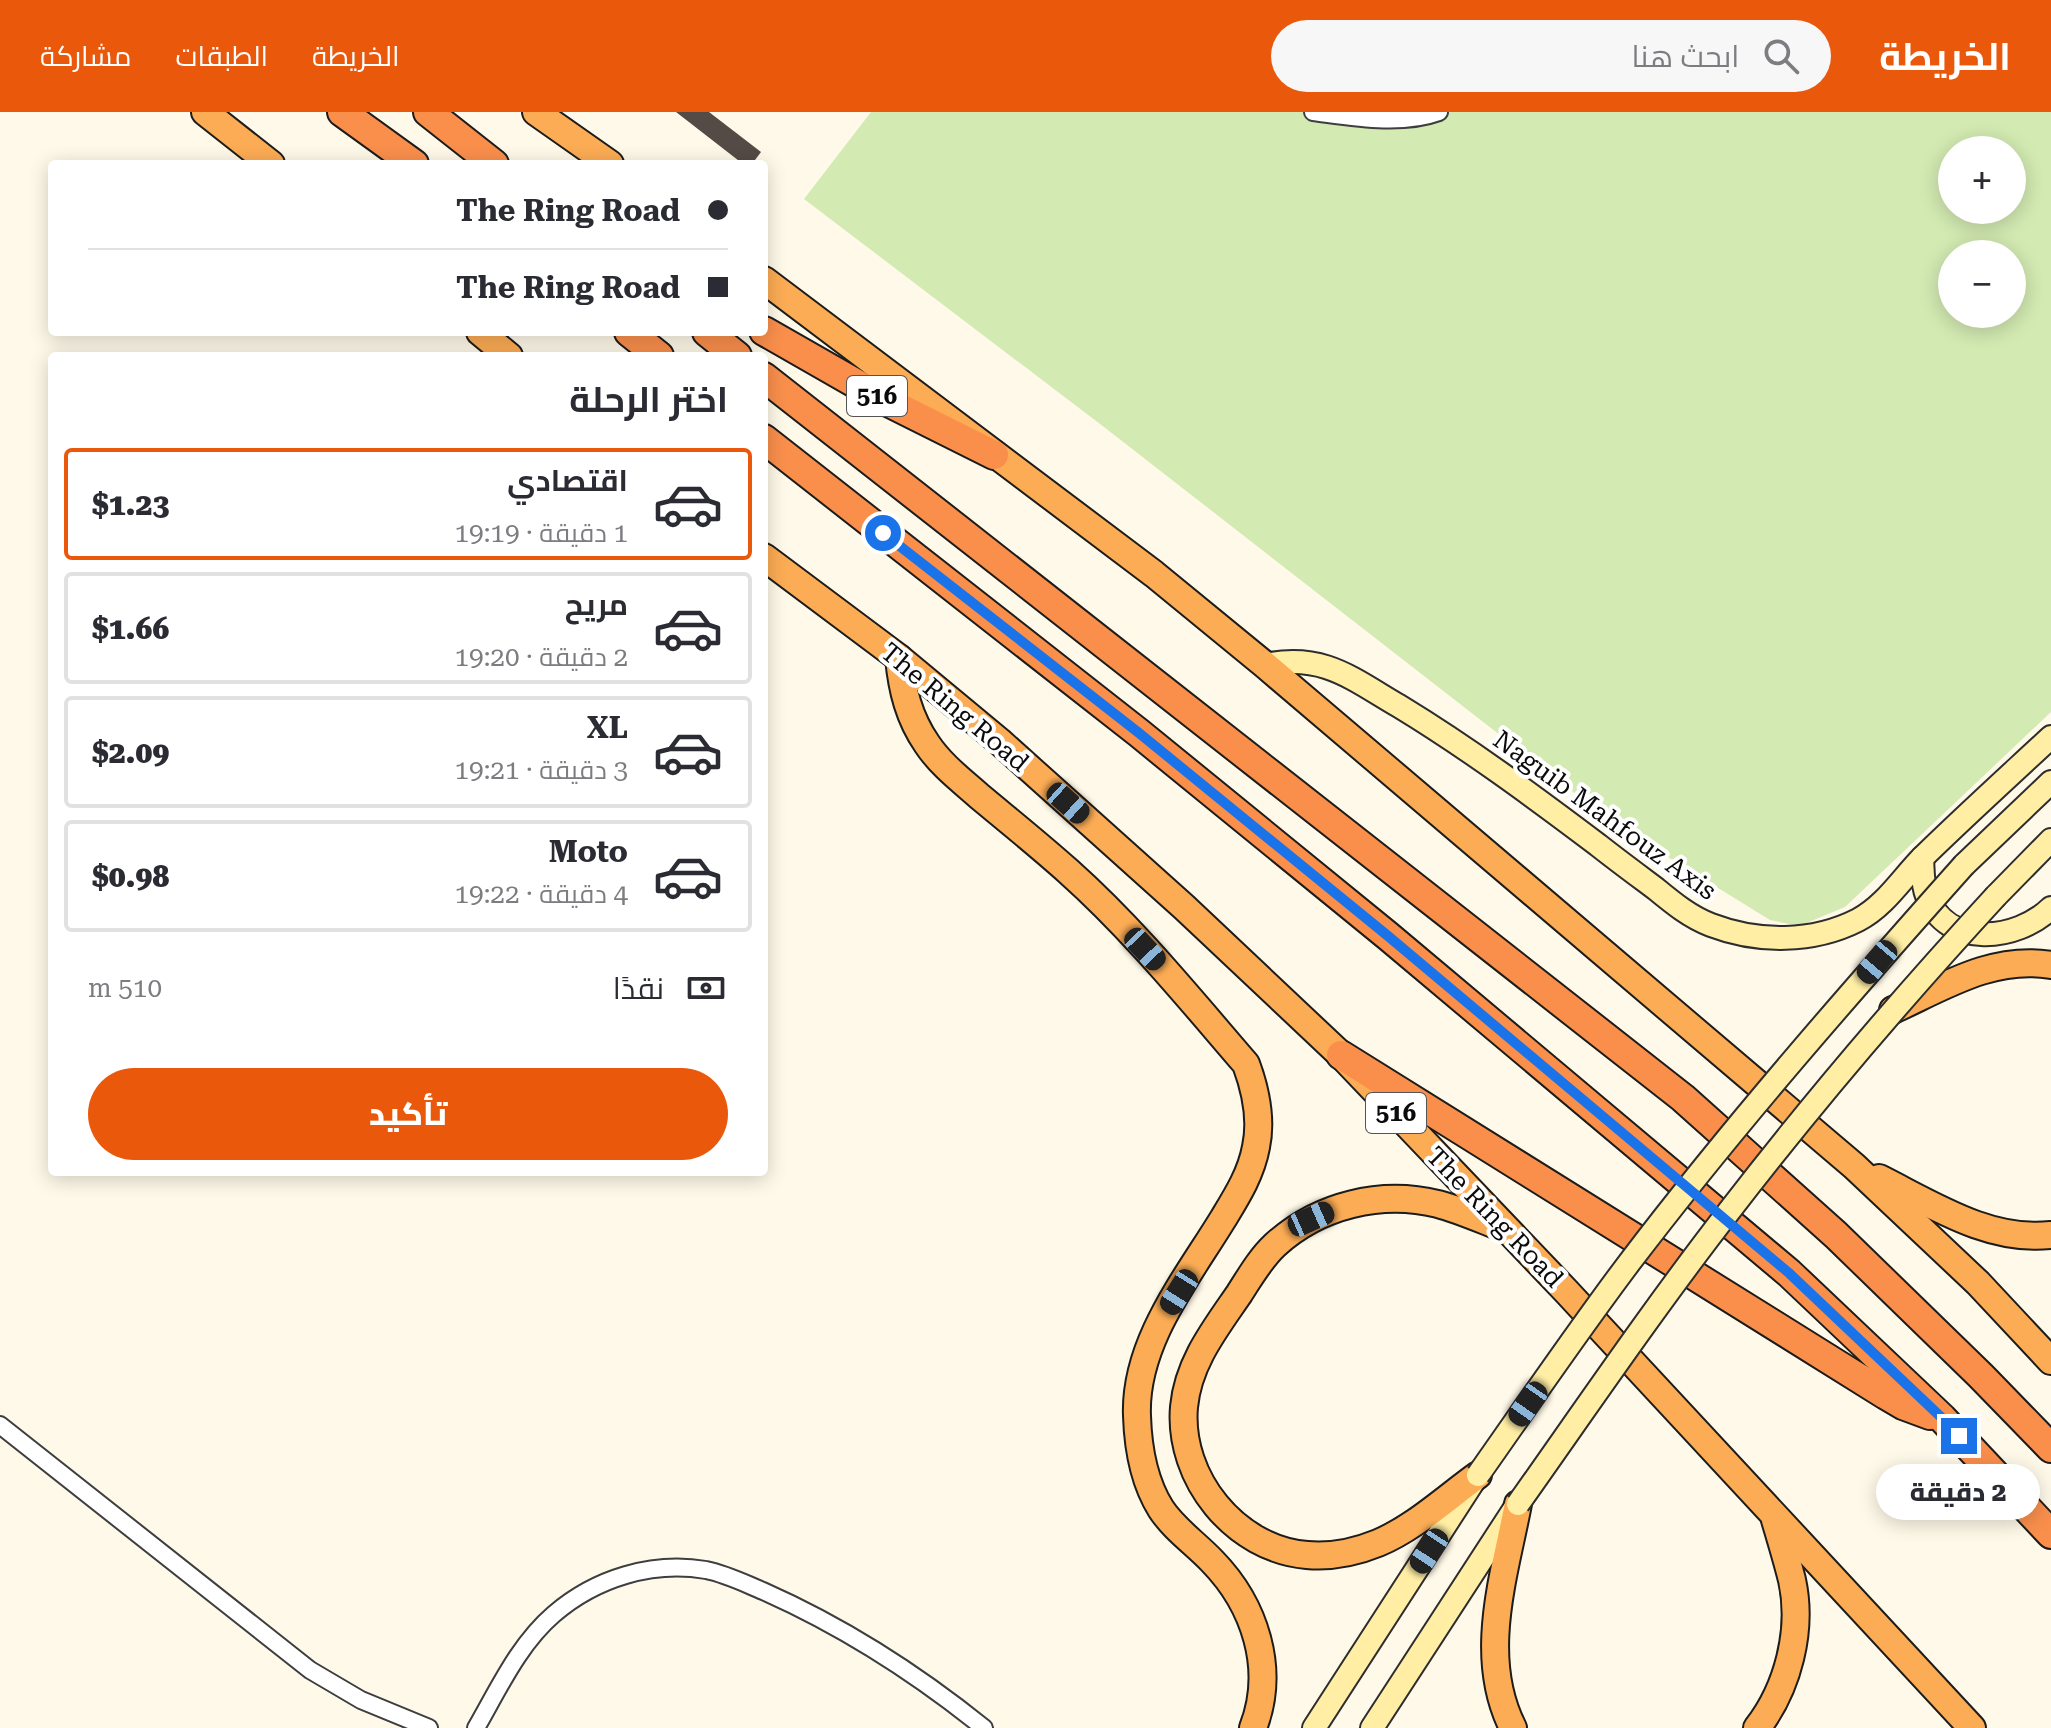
<!DOCTYPE html>
<html lang="ar">
<head>
<meta charset="utf-8">
<style>
	body { margin:0; font-family:"Roboto Serif",Cairo,serif; background:#f7f7f7; color:#2b2b33; direction:rtl; height:100vh; display:flex; flex-direction:column; font-size:30px; white-space:nowrap }
	* { box-sizing:border-box; margin:0 }
	p { font-size:26px; color:#7c7c81 }
	.icon { flex:none; width:44px; height:44px; fill:none; stroke:currentColor; stroke-width:2; stroke-linecap:round; stroke-linejoin:round }
	.map { position:relative; flex:1; overflow:hidden; direction:ltr }
	.sheet { position:absolute; left:48px; top:240px; width:720px; height:824px; display:flex; flex-direction:column; background:#fff; border-radius:8px; box-shadow:0 4px 20px #0003; direction:rtl }
	.sheet>* { flex:none }
	.top-card { position:absolute; left:48px; top:48px; width:720px; height:176px; border-radius:8px; box-shadow:0 4px 20px #0003; direction:rtl; display:grid; align-content:center; height:176px; padding:0 40px; background:#fff }
	.controls { position:absolute; left:1938px; top:24px; display:grid; gap:16px }
	.controls a { display:grid; place-items:center; width:88px; height:88px; border-radius:50%; background:#fff; box-shadow:0 4px 20px #0003; font-size:40px }
	.end { position:absolute; width:36px; height:36px; margin:-18px; border:10px solid #1a73e8; background:#fff; box-shadow:0 0 0 4px #fff }
	.from { border-radius:50% }
	.bubble { position:absolute; height:56px; border-radius:28px; background:#fff; box-shadow:0 4px 20px #0003; font-size:26px; font-weight:800; line-height:56px; text-align:center; direction:rtl }
	.car { position:absolute; width:24px; height:48px; margin:-24px -12px; border-radius:10px; box-shadow:0 0 6px 2px #0007; background:linear-gradient(#222 24%,#8ab4d8 0 40%,#222 0 76%,#8ab4d8 0 86%,#222 0) }
	.top-card b { display:flex; align-items:center; gap:28px; height:76px; font-size:30px }
	.top-card b+b { border-top:2px solid #e1e1e2 }
	.top-card i { width:20px; height:20px; background:#2b2b33 }
	ul { padding:0; list-style:none }
	li { display:flex; align-items:center; gap:24px; height:112px; margin:0 16px 12px; padding:0 24px; border:4px solid #e1e1e2; border-radius:8px }
	li div { flex:1 }
	li b { display:block; font-size:30px }
	li em { font-style:normal; font-weight:800 }
	li.selected { border-color:#ea580c }
	li>.icon { width:72px; height:72px; stroke-width:1.5 }
	h2 { padding:0 40px; font-size:36px; line-height:96px }
	.pay { display:flex; align-items:center; gap:20px; height:88px; padding:0 40px; font-size:30px }
	.pay p { margin-inline-start:auto }
	.cta { display:flex; gap:16px; margin-top:auto; padding:16px 40px }
	.cta a { flex:1; height:92px; border-radius:48px; background:#ea580c; color:#fff; font-size:32px; font-weight:800; line-height:92px; text-align:center }
	header { display:flex; align-items:center; gap:48px; box-sizing:border-box; height:112px; padding:0 40px; background:#ea580c; color:#fff }
	header strong { font-size:38px }
	nav { display:flex; gap:44px; margin-inline-start:auto; font-size:28px }
	.search { width:560px; height:72px; background:#f7f7f7; display:flex; align-items:center; gap:20px; box-sizing:border-box; padding:0 28px; border-radius:44px; color:#7c7c81; font-size:30px }
	.map>svg:first-child { display:block }
	.green { fill:#d3eab2; fill-rule:evenodd }
	.building { fill:#544b47 }
	.lines { fill:none; stroke-linecap:round; stroke-linejoin:round }
	.minor-casing { stroke:#3e3e3e; stroke-width:20 }
	.secondary-casing { stroke:#2d2d2d; stroke-width:26 }
	.trunk-casing { stroke:#1c1c1c; stroke-width:30 }
	.motorway-casing { stroke:#1c1c1c; stroke-width:32 }
	.minor { stroke:#fff; stroke-width:16 }
	.secondary { stroke:#ffeea4; stroke-width:22 }
	.trunk { stroke:#fcac54; stroke-width:26 }
	.motorway { stroke:#fa8f4c; stroke-width:28 }
	.secondary-bridge-casing { stroke:#2d2d2d; stroke-width:26; stroke-linecap:butt }
	.secondary-bridge { stroke:#ffeea4; stroke-width:22 }
	.route { stroke:#1a73e8; stroke-width:10 }
	.labels { text-anchor:middle; stroke-width:8; stroke-linejoin:round; paint-order:stroke }
	.shield { fill:#fff; stroke:#545454; stroke-width:2 }
	.shield-label { font-size:24px; font-weight:bold; fill:#0b0b0b }
	.street-label { font-size:26px; fill:#0b0b0b; stroke:#fff }
</style>
</head>
<body>
<header>
<strong>الخريطة</strong>
<div class="search"><svg class="icon" aria-label="search" viewBox="0 0 24 24"><circle cx="10" cy="10" r="6"/><path d="M15 15l6 6"/></svg>ابحث هنا</div>
<nav><a>الخريطة</a><a>الطبقات</a><a>مشاركة</a></nav>
</header>
<div class="map">
<svg width="2051" height="1616" viewBox="0 0 2051 1616">
	<rect width="100%" height="100%" fill="#fff9e9"/>
	<!-- green -->
	<path class="green" d="M871 0H2051V600L1845 795 1799 814 1770 808 1613 711 1104 315 804 87ZM1952 38H2012V98H1952ZM1952 142H2012V202H1952Z"/>
	<!-- building -->
	<polygon class="building" points="676,0 709,0 761,40 752,52 743,52"/>
	<g class="lines">
		<!-- minor casing -->
		<g class="minor-casing">
			<g id="minor">
				<path d="M1313 0C1352 5 1401 14 1439 0"/>
				<polyline points="0,1313 310,1558 361,1588 429,1616"/>
				<path d="M476 1616C499 1576 519 1532 554 1502 596 1466 652 1449 706 1458 726 1462 744 1471 763 1479 842 1514 917 1562 984 1616"/>
			</g>
		</g>
		<!-- secondary casing -->
		<g class="secondary-casing">
			<g id="secondary">
				<path d="M1265 553C1323 541 1351 566 1399 594 1468 636 1533 684 1598 733 1617 748 1636 762 1656 777 1673 791 1690 805 1711 813 1758 831 1813 831 1858 808 1885 794 1902 766 1923 745 1965 704 2008 665 2051 625"/>
				<path d="M1922 746C1923 759 1922 772 1927 784 1947 837 2017 829 2051 796"/>
				<polyline points="1964,753 2051,670"/>
				<polyline points="1996,784 2051,728"/>
				<polyline points="1314,1616 1473,1370"/>
				<polyline points="1372,1616 1515,1396"/>
			</g>
		</g>
		<!-- trunk casing -->
		<g class="trunk-casing">
			<g id="trunk">
				<polyline points="205,0 271,52"/>
				<polyline points="536,0 610,52"/>
				<polyline points="764,168 1154,462 1265,553 1854,1054 1978,1171 2051,1249"/>
				<polyline points="480,220 509,244"/>
				<polyline points="764,445 899,546 999,629 1184,795 1341,943 1566,1179 1972,1616"/>
				<path d="M899 546C902 578 909 606 927 632 941 653 961 668 979 684 1009 709 1039 733 1068 759 1133 817 1189 886 1246 952 1256 979 1262 1007 1256 1035 1251 1062 1237 1084 1223 1107 1187 1166 1134 1231 1137 1304 1138 1335 1144 1370 1161 1397 1174 1417 1196 1432 1212 1449 1255 1493 1276 1557 1253 1616"/>
				<path d="M1893 898C1943 875 1993 843 2051 853"/>
				<path d="M1879 1066C1933 1093 1989 1130 2051 1123"/>
				<path d="M1478 1363C1446 1386 1414 1416 1378 1431 1356 1440 1330 1445 1307 1443 1235 1437 1178 1366 1184 1295 1188 1251 1215 1217 1239 1182 1250 1165 1260 1147 1275 1133 1319 1093 1381 1078 1438 1092 1460 1098 1480 1107 1501 1115"/>
				<path d="M1513 1616C1477 1545 1504 1465 1518 1392"/>
				<path d="M1757 1616C1788 1576 1803 1518 1792 1468 1787 1448 1781 1428 1775 1408"/>
			</g>
		</g>
		<!-- motorway casing -->
		<g class="motorway-casing">
			<g id="motorway">
				<polyline points="342,0 414,52"/>
				<polyline points="428,0 494,52"/>
				<polyline points="764,219 890,291 994,343"/>
				<polyline points="629,220 659,244"/>
				<polyline points="707,220 737,244"/>
				<polyline points="764,265 1683,986 1836,1123 1981,1264 2051,1336"/>
				<polyline points="764,327 1139,621 1388,824 1789,1161 1942,1306 2051,1422"/>
				<polyline points="1341,943 1886,1283 1903,1293 1930,1303"/>
			</g>
		</g>
		<!-- minor -->
		<use href="#minor" class="minor"/>
		<!-- secondary -->
		<use href="#secondary" class="secondary"/>
		<!-- trunk -->
		<use href="#trunk" class="trunk"/>
		<!-- motorway -->
		<use href="#motorway" class="motorway"/>
		<!-- secondary-bridge casing -->
		<g class="secondary-bridge-casing">
			<g id="secondary-bridge">
				<path d="M1478 1363C1528 1292 1577 1220 1629 1151 1734 1013 1849 882 1964 753"/>
				<path d="M1518 1392C1588 1293 1656 1193 1730 1098 1814 989 1903 885 1996 784"/>
			</g>
		</g>
		<!-- secondary-bridge -->
		<use href="#secondary-bridge" class="secondary-bridge"/>
	</g>
	<g class="lines">
		<!-- route -->
		<polyline class="route" points="883,421 1139,621 1388,824 1789,1161 1942,1306 1959,1324"/>
	</g>
	<g class="labels">
		<!-- shield labels -->
		<g class="shield">
			<rect x="847" y="264" width="60" height="40" rx="6"/>
			<rect x="1366" y="981" width="60" height="40" rx="6"/>
		</g>
		<g class="shield-label">
			<text x="877" y="292">516</text>
			<text x="1396" y="1009">516</text>
		</g>
		<!-- street labels -->
		<g class="street-label">
			<text transform="translate(955 595) rotate(40)" y="9">The Ring Road</text>
			<text transform="translate(1605 703) rotate(36)" y="9">Naguib Mahfouz Axis</text>
			<text transform="translate(1495 1105) rotate(46)" y="9">The Ring Road</text>
		</g>
	</g>
</svg>
<div class="controls">
<a>+</a>
<a>−</a>
</div>
<i class="end from" style="left:883px;top:421px"></i>
<i class="end" style="left:1959px;top:1324px"></i>
<div class="bubble" style="left:1876px;top:1352px;width:164px">2 دقيقة</div>
<i class="car" style="left:1068px;top:691px;rotate:132deg"></i>
<i class="car" style="left:1145px;top:837px;rotate:137deg"></i>
<i class="car" style="left:1877px;top:850px;rotate:220deg"></i>
<i class="car" style="left:1311px;top:1107px;rotate:66deg"></i>
<i class="car" style="left:1179px;top:1180px;rotate:212deg"></i>
<i class="car" style="left:1528px;top:1292px;rotate:215deg"></i>
<i class="car" style="left:1429px;top:1439px;rotate:213deg"></i>
<div class="top-card">
<b><i class="from"></i>The Ring Road</b>
<b><i></i>The Ring Road</b>
</div>
<section class="sheet">
<h2>اختر الرحلة</h2>
<ul>
<li class="selected"><svg class="icon" aria-label="car" viewBox="0 0 24 24"><path d="M5 17H2v-5l4-1 3-4h7l3 4 3 1v5h-3M9 17h6M6 11h13"/><circle cx="7" cy="17" r="2"/><circle cx="17" cy="17" r="2"/></svg><div><b>اقتصادي</b><p>1 دقيقة · 19:19</p></div><em>$1.23</em></li>
<li><svg class="icon" aria-label="car" viewBox="0 0 24 24"><path d="M5 17H2v-5l4-1 3-4h7l3 4 3 1v5h-3M9 17h6M6 11h13"/><circle cx="7" cy="17" r="2"/><circle cx="17" cy="17" r="2"/></svg><div><b>مريح</b><p>2 دقيقة · 19:20</p></div><em>$1.66</em></li>
<li><svg class="icon" aria-label="car" viewBox="0 0 24 24"><path d="M5 17H2v-5l4-1 3-4h7l3 4 3 1v5h-3M9 17h6M6 11h13"/><circle cx="7" cy="17" r="2"/><circle cx="17" cy="17" r="2"/></svg><div><b>XL</b><p>3 دقيقة · 19:21</p></div><em>$2.09</em></li>
<li><svg class="icon" aria-label="car" viewBox="0 0 24 24"><path d="M5 17H2v-5l4-1 3-4h7l3 4 3 1v5h-3M9 17h6M6 11h13"/><circle cx="7" cy="17" r="2"/><circle cx="17" cy="17" r="2"/></svg><div><b>Moto</b><p>4 دقيقة · 19:22</p></div><em>$0.98</em></li>
</ul>
<div class="pay"><svg class="icon" aria-label="cash" viewBox="0 0 24 24"><path d="M3 7h18v10H3z"/><circle cx="12" cy="12" r="2"/></svg>نقدًا<p>510 m</p></div>
<div class="cta"><a>تأكيد</a></div>
</section>
</div>
</body>
</html>
